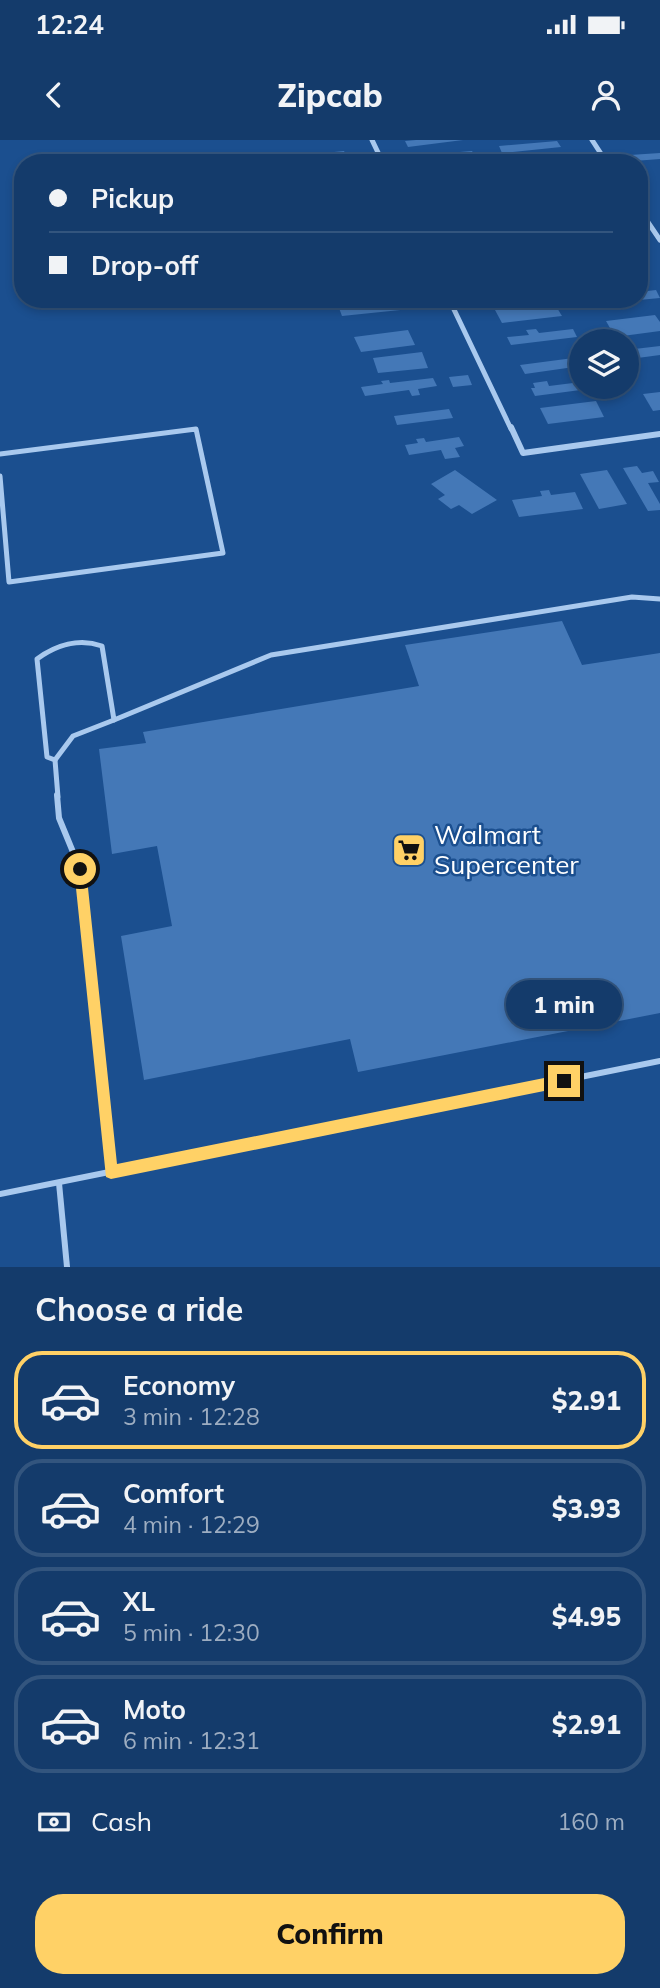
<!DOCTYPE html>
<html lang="en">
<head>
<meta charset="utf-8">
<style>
	body { margin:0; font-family:Mulish,sans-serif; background:#214673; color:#f1f3f6; height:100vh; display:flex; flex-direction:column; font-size:26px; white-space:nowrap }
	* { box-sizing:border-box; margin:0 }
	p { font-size:23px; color:#9dadc1 }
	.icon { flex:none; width:38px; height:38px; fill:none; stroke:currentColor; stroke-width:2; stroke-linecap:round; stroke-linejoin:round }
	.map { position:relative; height:1127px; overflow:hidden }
	.drawer { display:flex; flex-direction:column; background:#143b6b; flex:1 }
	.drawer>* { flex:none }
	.banner { position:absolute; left:14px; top:14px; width:634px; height:154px; border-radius:28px; box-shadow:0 4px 10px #0003,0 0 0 2px #33557e; display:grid; align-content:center; height:154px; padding:0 35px; background:#143b6b }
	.tools { position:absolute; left:569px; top:189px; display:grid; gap:14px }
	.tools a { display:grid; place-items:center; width:70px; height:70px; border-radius:50%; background:#143b6b; box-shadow:0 4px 10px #0003,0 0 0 2px #33557e; font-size:35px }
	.end { position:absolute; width:32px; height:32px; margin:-16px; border:9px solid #ffd166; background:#111; box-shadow:0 0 0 4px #111 }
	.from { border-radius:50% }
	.bubble { position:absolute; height:49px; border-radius:24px; background:#143b6b; box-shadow:0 4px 10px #0003,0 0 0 2px #33557e; font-size:23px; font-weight:800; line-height:49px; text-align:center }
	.banner b { display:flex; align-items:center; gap:24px; height:66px; font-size:26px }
	.banner b+b { border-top:2px solid #33557e }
	.banner i { width:18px; height:18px; background:#f1f3f6 }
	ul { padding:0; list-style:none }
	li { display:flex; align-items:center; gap:21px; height:98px; margin:0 14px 10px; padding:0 21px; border:4px solid #33557e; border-radius:28px }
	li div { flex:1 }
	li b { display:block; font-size:26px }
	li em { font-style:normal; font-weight:800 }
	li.on { border-color:#ffd166 }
	li>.icon { width:63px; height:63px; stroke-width:1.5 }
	h2 { padding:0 35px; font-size:32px; line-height:84px }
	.pay { display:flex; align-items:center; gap:18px; height:77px; padding:0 35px; font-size:26px }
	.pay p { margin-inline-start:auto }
	.action { display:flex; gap:14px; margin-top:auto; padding:14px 35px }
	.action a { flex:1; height:80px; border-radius:28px; background:#ffd166; color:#111; font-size:28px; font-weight:800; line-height:80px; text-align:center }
	.status { display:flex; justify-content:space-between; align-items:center; height:49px; padding:0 35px; background:#143b6b; direction:ltr }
	.status svg { height:19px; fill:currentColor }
	header { display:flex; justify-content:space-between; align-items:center; height:91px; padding:0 35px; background:#143b6b; font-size:32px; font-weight:800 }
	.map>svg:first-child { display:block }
	.building { fill:#4478b7 }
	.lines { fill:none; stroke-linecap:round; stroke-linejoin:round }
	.lane-far1 { stroke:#a9c9ee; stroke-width:5 }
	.lane { stroke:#a9c9ee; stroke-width:6 }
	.street-far1 { stroke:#a9c9ee; stroke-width:5 }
	.street { stroke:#a9c9ee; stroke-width:6 }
	.route { fill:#ffd166 }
	.labels { text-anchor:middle; stroke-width:5; stroke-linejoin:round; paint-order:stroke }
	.poi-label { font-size:26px; fill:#fff; stroke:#1b4f8f; text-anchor:start }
</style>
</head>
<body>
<div class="status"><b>12:24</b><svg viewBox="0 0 49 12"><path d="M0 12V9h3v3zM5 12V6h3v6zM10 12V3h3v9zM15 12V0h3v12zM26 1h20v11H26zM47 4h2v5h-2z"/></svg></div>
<header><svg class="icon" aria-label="back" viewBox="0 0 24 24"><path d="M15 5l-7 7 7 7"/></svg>Zipcab<svg class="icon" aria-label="person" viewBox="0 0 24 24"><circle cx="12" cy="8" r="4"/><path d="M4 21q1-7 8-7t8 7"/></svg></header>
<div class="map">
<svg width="660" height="1127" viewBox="0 0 660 1127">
	<rect width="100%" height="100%" fill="#1b4f8f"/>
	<!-- building -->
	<g class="building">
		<polygon points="463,0 408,7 405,1 416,0"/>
		<polygon points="557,1 561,7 502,13 499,6"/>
		<polygon points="344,11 347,17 334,18 335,22 326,22 325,19 287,23 285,17"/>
		<polygon points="472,11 475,16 415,22 412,16"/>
		<polygon points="660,13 660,19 634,21 630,15"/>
		<polygon points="656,150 660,158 639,160 639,152"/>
		<polygon points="591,159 630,159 630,161 594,165"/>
		<polygon points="407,161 410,169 342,176 339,168"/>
		<polygon points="554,163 562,176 502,183 495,170"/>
		<polygon points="655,175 660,182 660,191 615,197 606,181"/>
		<polygon points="536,189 539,193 573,189 577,197 511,205 507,197 529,195 526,190"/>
		<polygon points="408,190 415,205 361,212 354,197"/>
		<polygon points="660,206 660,215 630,219 626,212 626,210"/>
		<polygon points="422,212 428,228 378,233 373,218"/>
		<polygon points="581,217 581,226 525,234 520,225"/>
		<polygon points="468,235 472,245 453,247 449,237"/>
		<polygon points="433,238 437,246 418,249 420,255 412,256 409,250 365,256 361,247 383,244 381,241 389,240 390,243"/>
		<polygon points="547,241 549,246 581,242 581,247 588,249 535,256 531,248 535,248 533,243"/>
		<polygon points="660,252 660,270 653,271 643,254"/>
		<polygon points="596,261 604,277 548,284 540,268"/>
		<polygon points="449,269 453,278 397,285 394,276"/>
		<polygon points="459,297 464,306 455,308 460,317 445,319 441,310 409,315 405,305 418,303 416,299 424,298 426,302"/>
		<polygon points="637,326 642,333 653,331 659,342 648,343 660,364 660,370 648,371 623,328"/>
		<polygon points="455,330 497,360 472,374 459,365 451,369 438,359 445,355 431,344"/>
		<polygon points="607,330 627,364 599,369 580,334"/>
		<polygon points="549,350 551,355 575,352 583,369 519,377 512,360 542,356 540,351"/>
		<polygon points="562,481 582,525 660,513 660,873 358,932 350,899 144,940 121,796 172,786 157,706 112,714 99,609 146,603 143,592 419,546 405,505"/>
	</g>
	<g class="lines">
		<!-- lane-far1 -->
		<g class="lane-far1">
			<polyline points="0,314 196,289 223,413 9,442 0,336"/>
			<polyline points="55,620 73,596 114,580"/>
			<path d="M58 657 55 620 47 617 37 519C56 505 79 498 102 506L114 580 271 515 632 457 660 459"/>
		</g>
		<!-- lane -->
		<g class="lane">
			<polyline points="57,655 59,678 80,729 111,1032"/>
			<polyline points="59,1043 67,1127"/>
			<polyline points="0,1054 660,921"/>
		</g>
		<!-- street-far1 -->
		<g class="street-far1">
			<polyline points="372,0 383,23"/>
			<polyline points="592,0 607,23"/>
			<polyline points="639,69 660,100"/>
			<polyline points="449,159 511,289"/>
		</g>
		<!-- street -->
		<polyline class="street" points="511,287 523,313 660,294"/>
	</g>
	<!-- route -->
	<polygon class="route" points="80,724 86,729 117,1024 564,934 571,941 564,947 111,1039 106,1037 74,729"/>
	<!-- icons -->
	<defs>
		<g id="supermarket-square" transform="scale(1.75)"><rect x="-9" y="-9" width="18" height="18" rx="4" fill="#ffd166" stroke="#1b4f8f"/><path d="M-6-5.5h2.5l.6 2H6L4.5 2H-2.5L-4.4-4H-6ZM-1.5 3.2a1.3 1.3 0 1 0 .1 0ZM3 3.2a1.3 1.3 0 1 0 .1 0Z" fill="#111"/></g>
	</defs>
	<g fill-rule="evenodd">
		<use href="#supermarket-square" x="409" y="710"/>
	</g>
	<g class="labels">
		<!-- poi labels -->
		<g class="poi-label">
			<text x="434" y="704">Walmart<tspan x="434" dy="30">Supercenter</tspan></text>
		</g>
	</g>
</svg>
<div class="tools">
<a><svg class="icon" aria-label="layers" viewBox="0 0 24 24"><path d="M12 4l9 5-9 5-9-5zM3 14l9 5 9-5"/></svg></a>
</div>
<i class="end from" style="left:80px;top:729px"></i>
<i class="end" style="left:564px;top:941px"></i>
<div class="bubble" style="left:506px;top:840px;width:116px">1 min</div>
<div class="banner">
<b><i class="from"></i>Pickup</b>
<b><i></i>Drop-off</b>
</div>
</div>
<section class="drawer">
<h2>Choose a ride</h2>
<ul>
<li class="on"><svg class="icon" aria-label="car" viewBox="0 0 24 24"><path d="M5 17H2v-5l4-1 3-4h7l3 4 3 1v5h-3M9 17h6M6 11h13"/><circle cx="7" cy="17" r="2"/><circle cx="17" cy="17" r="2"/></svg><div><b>Economy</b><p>3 min · 12:28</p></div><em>$2.91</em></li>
<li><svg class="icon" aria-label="car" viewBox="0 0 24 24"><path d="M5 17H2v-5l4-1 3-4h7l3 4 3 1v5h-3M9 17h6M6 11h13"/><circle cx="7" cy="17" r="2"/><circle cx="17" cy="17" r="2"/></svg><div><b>Comfort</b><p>4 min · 12:29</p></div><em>$3.93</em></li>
<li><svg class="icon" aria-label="car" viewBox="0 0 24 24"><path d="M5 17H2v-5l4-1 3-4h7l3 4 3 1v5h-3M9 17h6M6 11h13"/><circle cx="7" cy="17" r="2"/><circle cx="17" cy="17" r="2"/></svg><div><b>XL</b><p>5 min · 12:30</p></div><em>$4.95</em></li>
<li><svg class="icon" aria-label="car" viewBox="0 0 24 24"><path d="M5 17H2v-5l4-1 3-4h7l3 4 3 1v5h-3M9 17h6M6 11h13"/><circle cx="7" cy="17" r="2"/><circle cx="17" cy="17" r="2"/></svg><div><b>Moto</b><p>6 min · 12:31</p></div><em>$2.91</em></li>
</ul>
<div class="pay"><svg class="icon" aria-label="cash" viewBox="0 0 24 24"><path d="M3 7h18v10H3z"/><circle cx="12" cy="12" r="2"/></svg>Cash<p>160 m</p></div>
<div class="action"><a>Confirm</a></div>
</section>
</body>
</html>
